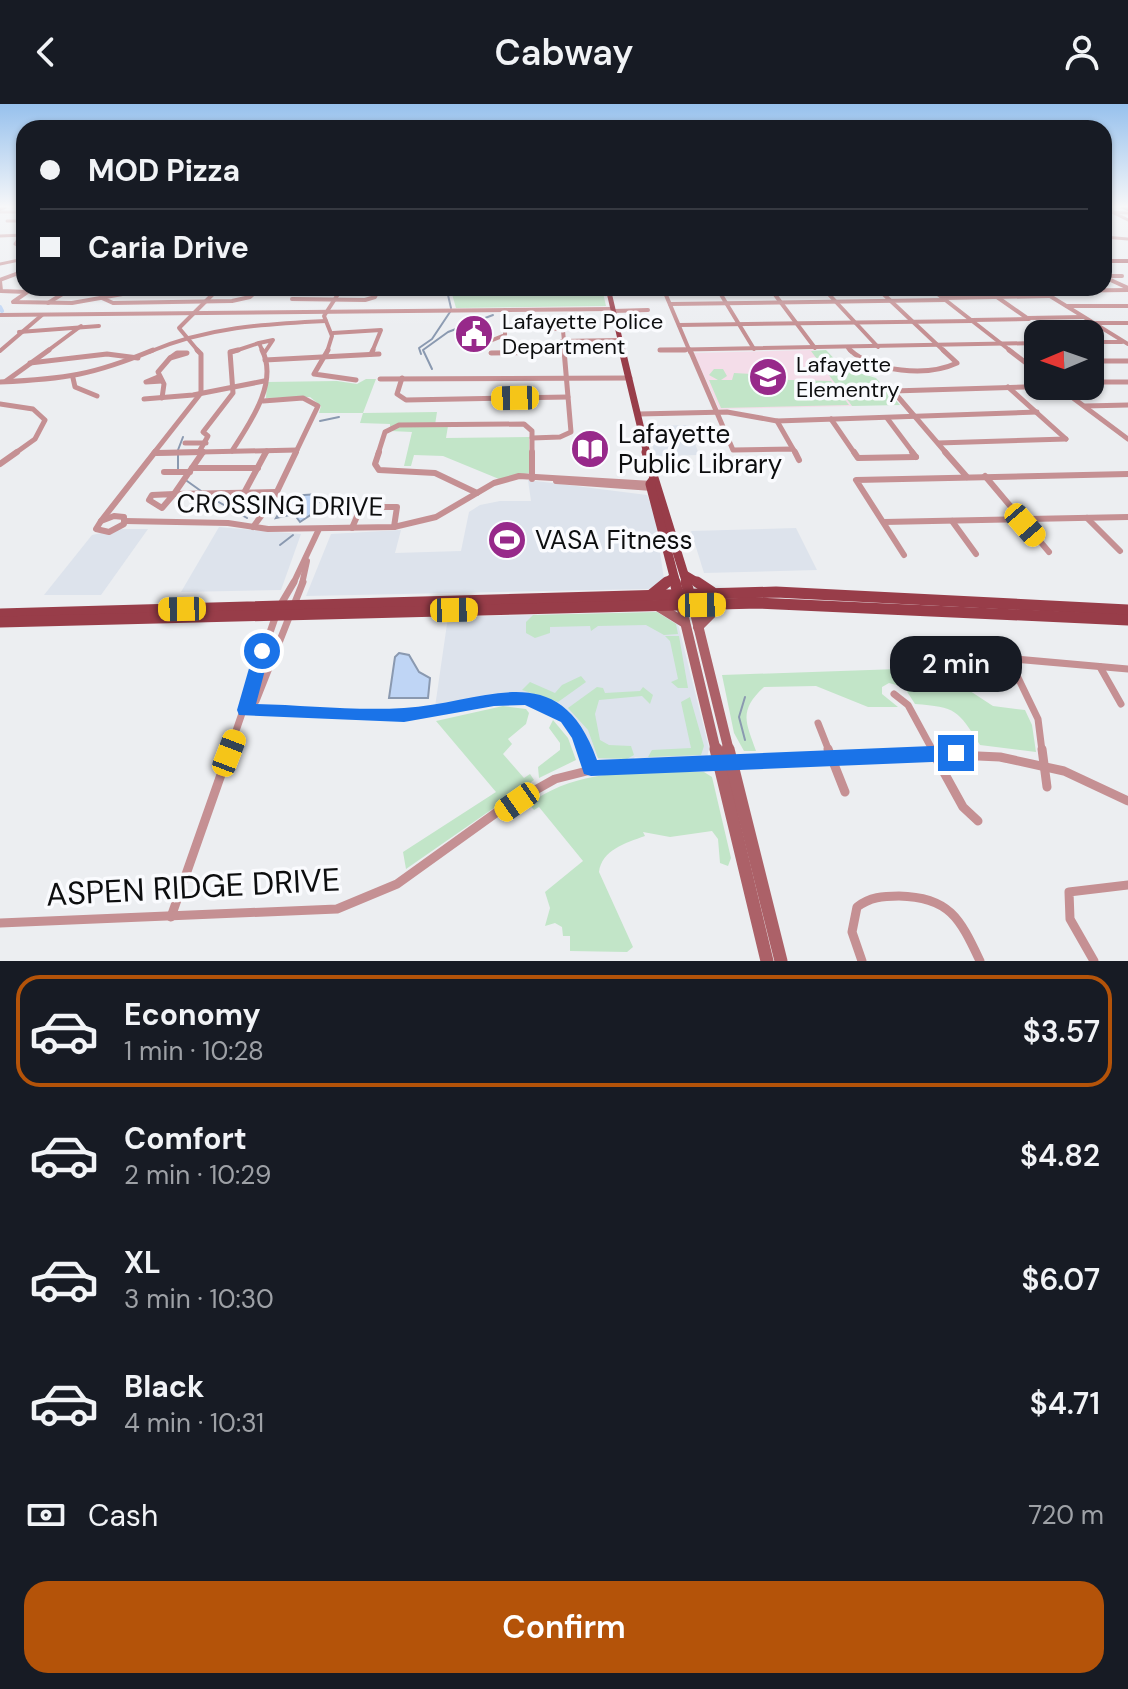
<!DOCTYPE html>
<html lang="en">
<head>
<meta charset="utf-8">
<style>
	body { margin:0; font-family:"DM Sans",sans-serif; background:#242831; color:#f1f3f6; height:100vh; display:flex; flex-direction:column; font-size:30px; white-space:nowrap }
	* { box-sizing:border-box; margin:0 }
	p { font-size:26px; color:#9ea1a6 }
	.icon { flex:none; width:44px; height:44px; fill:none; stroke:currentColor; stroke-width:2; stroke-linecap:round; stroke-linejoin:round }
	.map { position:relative; height:857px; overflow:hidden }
	.side { display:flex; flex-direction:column; background:#171b24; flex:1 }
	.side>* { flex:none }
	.top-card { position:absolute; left:16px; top:16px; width:1096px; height:176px; border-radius:24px; box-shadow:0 2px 6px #0004; display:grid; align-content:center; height:176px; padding:0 24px; background:#171b24 }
	.needle { width:52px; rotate:268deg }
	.fabs { position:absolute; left:1024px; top:216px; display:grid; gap:16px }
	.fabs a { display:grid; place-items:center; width:80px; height:80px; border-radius:16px; background:#171b24; box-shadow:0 2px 6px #0004; font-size:40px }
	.end { position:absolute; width:36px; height:36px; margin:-18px; border:10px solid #1a73e8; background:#fff; box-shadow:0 0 0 4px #fff }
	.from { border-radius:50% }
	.bubble { position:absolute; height:56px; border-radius:24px; background:#171b24; box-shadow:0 2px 6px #0004; font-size:26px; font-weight:600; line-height:56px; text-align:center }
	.car { position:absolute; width:24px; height:48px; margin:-24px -12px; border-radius:10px; box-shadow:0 0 6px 2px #0007; background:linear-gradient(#f5c518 24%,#345 0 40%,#f5c518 0 76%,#345 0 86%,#f5c518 0) }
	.top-card b { display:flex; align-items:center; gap:28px; height:76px; font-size:30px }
	.top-card b+b { border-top:2px solid #363941 }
	.top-card i { width:20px; height:20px; background:#f1f3f6 }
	ul { padding:14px 0 0; list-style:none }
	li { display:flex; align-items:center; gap:24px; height:112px; margin:0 16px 12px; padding:0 8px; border:4px solid transparent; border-radius:24px }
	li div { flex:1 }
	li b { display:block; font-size:30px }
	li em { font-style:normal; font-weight:600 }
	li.on { border-color:#b45309 }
	li>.icon { width:72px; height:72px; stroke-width:1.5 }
	.pay { display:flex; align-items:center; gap:20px; height:88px; padding:0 24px; font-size:30px }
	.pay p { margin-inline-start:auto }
	.action { display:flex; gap:16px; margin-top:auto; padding:16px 24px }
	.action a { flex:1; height:92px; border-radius:24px; background:#b45309; color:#fff; font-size:32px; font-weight:600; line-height:92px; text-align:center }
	header { display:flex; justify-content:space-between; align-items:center; height:104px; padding:0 24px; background:#171b24; font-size:36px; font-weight:600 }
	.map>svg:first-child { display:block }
	.built { fill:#dde3ec }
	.education { fill:#f4dde9 }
	.green { fill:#c2e5c8 }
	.water { fill:#bfd5f5; stroke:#8a99b0; stroke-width:2 }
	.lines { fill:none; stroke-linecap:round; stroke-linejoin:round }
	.stream { stroke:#8a99b0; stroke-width:2 }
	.canal { stroke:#bfd5f5; stroke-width:4 }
	.street-far5 { stroke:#c59093; stroke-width:3 }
	.street-far4 { stroke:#c59093; stroke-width:4 }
	.street-far3 { stroke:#c59093; stroke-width:5 }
	.street-far2 { stroke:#c59093; stroke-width:6 }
	.street-far1 { stroke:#c59093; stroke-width:7 }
	.street { stroke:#c59093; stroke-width:9 }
	.secondary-far2 { stroke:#ac6168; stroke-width:4 }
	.secondary-far1 { stroke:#ac6168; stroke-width:10 }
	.secondary { stroke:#ac6168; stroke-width:13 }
	.primary-far3 { stroke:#983d49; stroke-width:5 }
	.primary-far2 { stroke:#983d49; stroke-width:7 }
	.primary-far1 { stroke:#983d49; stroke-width:9 }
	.primary { stroke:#983d49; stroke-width:11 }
	.route { fill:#1a73e8 }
	.labels { text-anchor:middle; stroke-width:7; stroke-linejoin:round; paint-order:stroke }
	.far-poi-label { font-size:22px; fill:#0d0e0f; stroke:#fafbfe; text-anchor:start }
	.poi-label { font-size:26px; fill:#0d0e0f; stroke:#fafbfe; text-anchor:start }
	.street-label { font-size:26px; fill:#0d0e0f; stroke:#fafbfe }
	.near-street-label { font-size:32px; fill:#0d0e0f; stroke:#fafbfe }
</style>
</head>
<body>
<header><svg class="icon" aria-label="back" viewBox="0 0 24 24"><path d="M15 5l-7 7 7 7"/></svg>Cabway<svg class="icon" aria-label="person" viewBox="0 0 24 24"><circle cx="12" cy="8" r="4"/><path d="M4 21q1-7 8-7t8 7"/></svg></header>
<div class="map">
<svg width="1128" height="857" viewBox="0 0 1128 857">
	<rect width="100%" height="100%" fill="#eceef1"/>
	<!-- built -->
	<g class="built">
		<polygon points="689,321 699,351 655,352 648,322"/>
		<polygon points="528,376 647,391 654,408 664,475 656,484 647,485 306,492 331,430 401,426 395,449 461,447 469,408 480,401 500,397 531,397"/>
		<polygon points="219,423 301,430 281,486 181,488"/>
		<polygon points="796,424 817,466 704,469 691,427"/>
		<polygon points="120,425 148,425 101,491 44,491 92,431"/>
		<polygon points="657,508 678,520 709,644 707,654 655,656 635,653 631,658 601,659 566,605 522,588 489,590 435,603 448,513"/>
	</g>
	<!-- education -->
	<polygon class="education" points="813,246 852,302 719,305 694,249"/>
	<!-- green -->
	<g class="green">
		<polygon points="458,184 602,184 606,202 456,204 452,190"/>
		<polygon points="826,246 843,264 876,274 900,301 852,302 811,247"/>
		<polygon points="714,265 723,265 727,272 721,276 732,276 734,269 752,270 754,275 831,277 849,301 721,304 709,276 718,276 709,271"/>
		<polygon points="366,275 376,275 363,309 437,308 435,321 448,322 446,334 529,333 529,369 499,375 443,352 414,351 411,362 404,362 412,328 390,327 390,320 360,319 363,309 319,309 321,302 310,293 266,294 267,278 337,277 357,280"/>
		<polygon points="657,508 676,520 678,530 664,531 646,521 598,522 591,527 590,522 550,523 550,529 535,534 526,529 526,518 533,511"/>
		<polygon points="665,532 679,532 688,584 678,584 671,578 678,575 670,537"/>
		<path d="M927 564 930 570 970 587 993 602 1025 606 1032 621 1036 648 980 641C958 606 956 603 915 600L904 583 889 579 882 583V590L898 603H868L816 582 764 583C738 607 746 618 756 647H744L734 629 722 571Z"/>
		<polygon points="581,572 586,578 558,598 522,586 530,578 555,589 562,581"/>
		<polygon points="597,583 603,584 605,589 640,587 643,583 653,591 650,600 642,592 599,596 595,610 600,636 609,641 631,642 634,651 627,655 598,654 588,626 568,604"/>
		<polygon points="690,593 704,642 701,651 648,653 652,646 691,644 681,598"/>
		<polygon points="503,602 526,605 529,609 526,620 508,635 512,640 503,650 524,674 530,670 534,676 406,765 403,748 496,688 436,617"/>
		<polygon points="553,616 568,634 576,656 539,674 538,663 560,646 560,639 549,624"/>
		<path d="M704 668 712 673 731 754 728 762 720 759 718 735 712 727 670 733 643 728 645 732C625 739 602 746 599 768L633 843 627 848 570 847V832H563L562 823 555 819 545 822 550 804 545 788 583 757 539 703 534 706 529 700C580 662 644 669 704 668Z"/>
	</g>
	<!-- water -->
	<g class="water">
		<polygon points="289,392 319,390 321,392 315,408 300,418 294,410 276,414"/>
		<polygon points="399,549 409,551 419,568 430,574 428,594 389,594 395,553"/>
	</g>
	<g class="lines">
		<!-- stream -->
		<g class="stream">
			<polyline points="451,204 448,191 455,184"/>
			<polyline points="421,250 419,244 432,235 450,208"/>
			<polyline points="432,265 423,246 448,228 493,211"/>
			<polyline points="320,317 339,313"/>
			<polyline points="178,346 183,333"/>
			<polyline points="178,350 178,366"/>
			<polyline points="187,377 201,387"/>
			<polyline points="208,392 247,414"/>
			<polyline points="280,441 293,431"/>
			<polyline points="745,593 739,613 745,636"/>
		</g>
		<!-- canal -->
		<polyline class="canal" points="0,203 2,207"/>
		<!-- street-far5 -->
		<g class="street-far5">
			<polyline points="1111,103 1112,108 1128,116"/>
			<polyline points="0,108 24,108"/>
			<polyline points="1104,108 1128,109"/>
			<polyline points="7,117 24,117"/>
			<polyline points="0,132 24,131"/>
			<polyline points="20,132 15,140 24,145"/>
			<polyline points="1104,133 1128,135"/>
			<polyline points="0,160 24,155"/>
		</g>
		<!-- street-far4 -->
		<g class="street-far4">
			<polyline points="1104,172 1122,172"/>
			<polyline points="1104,173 1128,184"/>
			<polyline points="0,176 24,167"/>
			<polyline points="0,177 1,187 27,188"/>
			<polyline points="33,184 13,198 72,199 145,186 218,184"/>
			<polyline points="663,184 690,248"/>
			<polyline points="717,184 754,245"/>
			<polyline points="770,184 815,244"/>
			<polyline points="823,184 878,243"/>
			<polyline points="877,184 945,248"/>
			<polyline points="930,184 1012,248"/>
			<polyline points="1037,184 1128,240"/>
			<polyline points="1046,187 1128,186"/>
			<polyline points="609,188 664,187"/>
			<polyline points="997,193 1027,214"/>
			<polyline points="102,194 113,199 232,197 250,193 260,184"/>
			<polyline points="943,194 1051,192"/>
			<polyline points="292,195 365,196 375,193 379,184"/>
			<polyline points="48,199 64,189 90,184"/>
			<polyline points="670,200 945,196"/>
			<polyline points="1067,202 1128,202"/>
			<polyline points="613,207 648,206"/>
			<polyline points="0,211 612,205"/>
			<polyline points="1027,214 1083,213"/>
			<polyline points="562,216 565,248"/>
			<polyline points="972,216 1029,215"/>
			<polyline points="615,218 650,218"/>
			<polyline points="1095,219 1128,219"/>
			<polyline points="679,221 973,217"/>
			<polyline points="506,223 561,225"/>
			<polyline points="19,228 99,222"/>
			<polyline points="333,229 381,226 372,248"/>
			<polyline points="562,237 620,236"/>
			<polyline points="1090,238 1122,238"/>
			<polyline points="485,239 505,231 505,206"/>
			<polyline points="848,244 852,248"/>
			<polyline points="660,246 1038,239"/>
			<polyline points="0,247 42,211"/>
			<polyline points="46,248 81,222"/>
			<path d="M149 248C207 223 264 220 326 217"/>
			<polyline points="199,248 179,224 219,184"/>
			<polyline points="232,248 259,239"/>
			<polyline points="263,248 259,239 273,236 265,248"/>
			<polyline points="327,248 332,232 324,212 342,184"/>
		</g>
		<!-- street-far3 -->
		<g class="street-far3">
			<polyline points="328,246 314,270 356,276"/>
			<polyline points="660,246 685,246"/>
			<polyline points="690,246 733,346 793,345 796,350"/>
			<path d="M850 246C874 268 927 273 957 259L943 246"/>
			<polyline points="1009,246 1038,268"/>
			<polygon points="177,249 187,249 170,254"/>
			<polyline points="491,249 563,248"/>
			<polyline points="371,250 373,246"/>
			<polyline points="265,256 379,250"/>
			<polyline points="1090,257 1128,257"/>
			<polyline points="1026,258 1038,258"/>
			<polyline points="30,259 107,250 138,254"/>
			<polyline points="158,273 146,278 162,277"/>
			<polyline points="73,274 75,283 97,292"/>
			<polyline points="402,274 397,290 406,296 568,293"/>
			<polyline points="380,275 630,274"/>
			<polyline points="6,277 49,246"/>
			<path d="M0 278C65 275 93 271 153 246"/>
			<polyline points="1090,278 1128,278"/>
			<polyline points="1008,283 1066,335"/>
			<polyline points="162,294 164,280 158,268 170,254"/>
			<polyline points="144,295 193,291 264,277"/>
			<polyline points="263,297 303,294 318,302 295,350"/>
			<polyline points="0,300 33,305 45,316 35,335 14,350"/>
			<polyline points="1085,302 1128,301"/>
			<polyline points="639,310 727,308 777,317 1037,308"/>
			<polyline points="887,314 914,350"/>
			<polyline points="831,315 855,350"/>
			<polyline points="777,317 793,345"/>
			<polyline points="532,334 560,333 571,328 564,246"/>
			<polyline points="185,339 206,339"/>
			<polyline points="938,339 1066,335"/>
			<path d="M232 347C249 320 279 279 262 246"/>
			<polyline points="199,348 208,332 203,328 233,289 230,248 238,246"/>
			<polyline points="156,349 297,346"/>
			<polyline points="153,350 201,289 201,250 197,246"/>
			<polyline points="265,350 267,347"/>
			<polyline points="378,350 385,328 399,321 524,320 532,327 532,350"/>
			<polyline points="947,350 893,287 1057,282 1128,335"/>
		</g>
		<!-- street-far2 -->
		<g class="street-far2">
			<polyline points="203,348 174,390 277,388"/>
			<polyline points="379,348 375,360 379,366 435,369 477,389"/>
			<polyline points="532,348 532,375"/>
			<polyline points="795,348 799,356"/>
			<polyline points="854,348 858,354 916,353"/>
			<polyline points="912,348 916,353"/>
			<polyline points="945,348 967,373"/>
			<polyline points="156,349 203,348"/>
			<polyline points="0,360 17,348"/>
			<polyline points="192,364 258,364"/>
			<polyline points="164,368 190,368"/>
			<polyline points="985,372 1049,448"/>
			<polyline points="556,377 652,384"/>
			<polyline points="244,389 266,348"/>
			<polygon points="174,390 162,404 149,396 152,391"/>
			<polygon points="114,412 124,413 124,420 109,428 96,425 101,417"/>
			<polyline points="1087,414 1120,447"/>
			<polyline points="101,417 155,348"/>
			<polyline points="125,417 228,419 268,425 394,423 436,413 494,379 519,372 652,380"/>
			<polyline points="952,417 976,450"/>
			<polyline points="884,418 1128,413"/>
			<polyline points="253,423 273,396 296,348"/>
			<polyline points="352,424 361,403 397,403 394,423"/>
			<polyline points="904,451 856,376 1128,370"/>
			<polyline points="293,480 319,425"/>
			<polyline points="302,480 307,457"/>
		</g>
		<!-- street-far1 -->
		<g class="street-far1">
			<polyline points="281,500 294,478"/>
			<polyline points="969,551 1128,565"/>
			<polyline points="1009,555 1038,615 1042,647"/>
			<polyline points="1100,563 1121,600"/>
			<polyline points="894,590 908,601 933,647"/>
			<path d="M245 606C298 606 353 615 406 611 448 608 498 587 541 599 564 606 577 625 585 647"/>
			<polyline points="245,606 256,597 303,478"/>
			<polyline points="818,619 829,647"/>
			<polyline points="229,647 276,511"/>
		</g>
		<!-- street -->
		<g class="street">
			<polyline points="584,645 591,664"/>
			<polyline points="828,645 845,688"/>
			<polyline points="931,645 963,703 978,717"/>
			<polyline points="1042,645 1047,683"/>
			<polyline points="729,656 934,650 1000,653 1064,667 1128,697"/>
			<polyline points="171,813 230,645"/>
			<polyline points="0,819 337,805 397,780 500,706 555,675 595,665 677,663 718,657"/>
			<path d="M862 857 852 828 857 803C870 793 883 792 899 792 950 793 960 815 980 857"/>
			<polyline points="1094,857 1070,815 1069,788 1128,781"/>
		</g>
		<!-- secondary-far2 -->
		<g class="secondary-far2">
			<polyline points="1123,103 1128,105"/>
			<polyline points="0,105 5,103"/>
			<polyline points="1104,157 1128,157"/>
		</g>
		<!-- secondary-far1 -->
		<g class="secondary-far1">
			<polyline points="681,501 716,647"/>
			<polyline points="693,501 729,647"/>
			<polyline points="659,503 685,519"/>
			<polyline points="698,523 720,501"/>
		</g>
		<!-- secondary -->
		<g class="secondary">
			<polyline points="716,645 767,857"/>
			<polyline points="728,645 781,857"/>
		</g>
		<!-- primary-far3 -->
		<polyline class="primary-far3" points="608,184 623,248"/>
		<!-- primary-far2 -->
		<polyline class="primary-far2" points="622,246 647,350"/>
		<!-- primary-far1 -->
		<g class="primary-far1">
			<polyline points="646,348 687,480"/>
			<polyline points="653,376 650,380 676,480"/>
			<polyline points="685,471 700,480"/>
			<polyline points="664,480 674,473"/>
		</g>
		<!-- primary -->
		<g class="primary">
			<polyline points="675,478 679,494"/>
			<polyline points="686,478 691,496"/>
			<polyline points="697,478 712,488"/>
			<polyline points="651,491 667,478"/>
			<polyline points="0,510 776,488 1128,506"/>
			<polyline points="0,518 759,499 1128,516"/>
		</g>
	</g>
	<!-- sky -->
	<linearGradient id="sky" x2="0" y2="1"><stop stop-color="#97c1ed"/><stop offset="0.46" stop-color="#f6f7f9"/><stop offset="1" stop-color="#f6f7f9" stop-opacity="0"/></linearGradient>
	<rect width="1128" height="223" fill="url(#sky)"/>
	<!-- route -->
	<path class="route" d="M262 541 270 547 256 600C304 601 355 607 404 604 486 599 559 549 597 656L956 641 965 649 956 657 591 672 584 670 572 634 561 618 525 601 494 602 404 618 239 611 237 606 254 547Z"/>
	<!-- icons -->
	<defs>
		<g id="civic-disc" transform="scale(2)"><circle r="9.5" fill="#97298a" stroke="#fafbfe"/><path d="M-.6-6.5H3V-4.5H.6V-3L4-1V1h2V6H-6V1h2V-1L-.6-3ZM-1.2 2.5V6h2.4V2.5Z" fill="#fff"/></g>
		<g id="school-disc" transform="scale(2)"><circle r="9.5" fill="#97298a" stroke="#fafbfe"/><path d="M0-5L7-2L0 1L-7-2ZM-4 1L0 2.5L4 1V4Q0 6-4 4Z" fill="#fff"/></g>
		<g id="library-disc" transform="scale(2)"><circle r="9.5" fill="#97298a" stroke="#fafbfe"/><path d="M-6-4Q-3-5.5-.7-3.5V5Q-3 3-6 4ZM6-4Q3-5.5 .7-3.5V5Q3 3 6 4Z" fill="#fff"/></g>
		<g id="stadium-disc" transform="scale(2)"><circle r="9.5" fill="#97298a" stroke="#fafbfe"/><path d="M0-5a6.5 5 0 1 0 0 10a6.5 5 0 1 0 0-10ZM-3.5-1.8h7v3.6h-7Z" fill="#fff"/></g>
	</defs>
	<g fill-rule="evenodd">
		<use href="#civic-disc" x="474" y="230"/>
		<use href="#school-disc" x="768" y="273"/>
		<use href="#library-disc" x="590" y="345"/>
		<use href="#stadium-disc" x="507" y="436"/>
	</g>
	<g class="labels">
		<!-- far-poi labels -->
		<g class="far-poi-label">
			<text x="502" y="225">Lafayette Police<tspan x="502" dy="25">Department</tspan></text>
			<text x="796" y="268">Lafayette<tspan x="796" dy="25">Elementry</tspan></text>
		</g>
		<!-- poi labels -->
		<g class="poi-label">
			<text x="618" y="339">Lafayette<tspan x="618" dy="30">Public Library</tspan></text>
			<text x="535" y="445">VASA Fitness</text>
		</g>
		<!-- street labels -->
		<g class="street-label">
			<text transform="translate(280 401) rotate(1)" y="9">CROSSING DRIVE</text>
		</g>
		<!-- near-street labels -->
		<g class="near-street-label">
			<text transform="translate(193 783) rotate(-3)" y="11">ASPEN RIDGE DRIVE</text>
		</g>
	</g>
</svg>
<div class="fabs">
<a><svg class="needle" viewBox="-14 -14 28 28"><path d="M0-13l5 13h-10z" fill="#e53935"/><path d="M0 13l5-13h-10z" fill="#9ea1a6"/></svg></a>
</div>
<i class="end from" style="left:262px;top:547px"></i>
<i class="end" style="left:956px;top:649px"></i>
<div class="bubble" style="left:890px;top:532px;width:132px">2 min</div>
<i class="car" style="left:515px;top:294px;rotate:269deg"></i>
<i class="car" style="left:1025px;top:421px;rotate:139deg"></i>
<i class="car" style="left:702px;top:501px;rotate:89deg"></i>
<i class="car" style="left:182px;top:505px;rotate:269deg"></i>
<i class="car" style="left:454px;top:506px;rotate:89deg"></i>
<i class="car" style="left:229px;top:649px;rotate:21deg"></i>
<i class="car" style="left:517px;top:698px;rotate:235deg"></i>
<div class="top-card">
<b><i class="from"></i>MOD Pizza</b>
<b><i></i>Caria Drive</b>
</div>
</div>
<section class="side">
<ul>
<li class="on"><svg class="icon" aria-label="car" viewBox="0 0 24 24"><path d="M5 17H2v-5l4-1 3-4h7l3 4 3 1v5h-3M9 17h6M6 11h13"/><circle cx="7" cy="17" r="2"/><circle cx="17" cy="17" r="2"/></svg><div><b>Economy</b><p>1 min · 10:28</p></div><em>$3.57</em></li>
<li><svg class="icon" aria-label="car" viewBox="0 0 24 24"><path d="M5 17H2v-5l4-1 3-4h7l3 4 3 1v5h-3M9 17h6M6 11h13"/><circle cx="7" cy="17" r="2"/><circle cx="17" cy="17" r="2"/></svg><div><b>Comfort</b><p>2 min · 10:29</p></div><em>$4.82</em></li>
<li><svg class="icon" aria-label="car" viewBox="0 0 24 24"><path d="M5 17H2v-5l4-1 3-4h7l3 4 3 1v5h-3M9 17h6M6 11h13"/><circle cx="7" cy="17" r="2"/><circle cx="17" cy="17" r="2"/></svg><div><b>XL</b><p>3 min · 10:30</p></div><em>$6.07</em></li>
<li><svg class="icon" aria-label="car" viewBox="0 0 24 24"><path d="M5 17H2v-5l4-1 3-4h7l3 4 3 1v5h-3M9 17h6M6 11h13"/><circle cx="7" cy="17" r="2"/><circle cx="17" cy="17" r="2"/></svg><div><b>Black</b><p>4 min · 10:31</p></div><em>$4.71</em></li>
</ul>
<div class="pay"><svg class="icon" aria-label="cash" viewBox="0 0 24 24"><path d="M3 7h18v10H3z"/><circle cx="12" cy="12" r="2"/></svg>Cash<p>720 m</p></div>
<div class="action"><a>Confirm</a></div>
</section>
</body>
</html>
